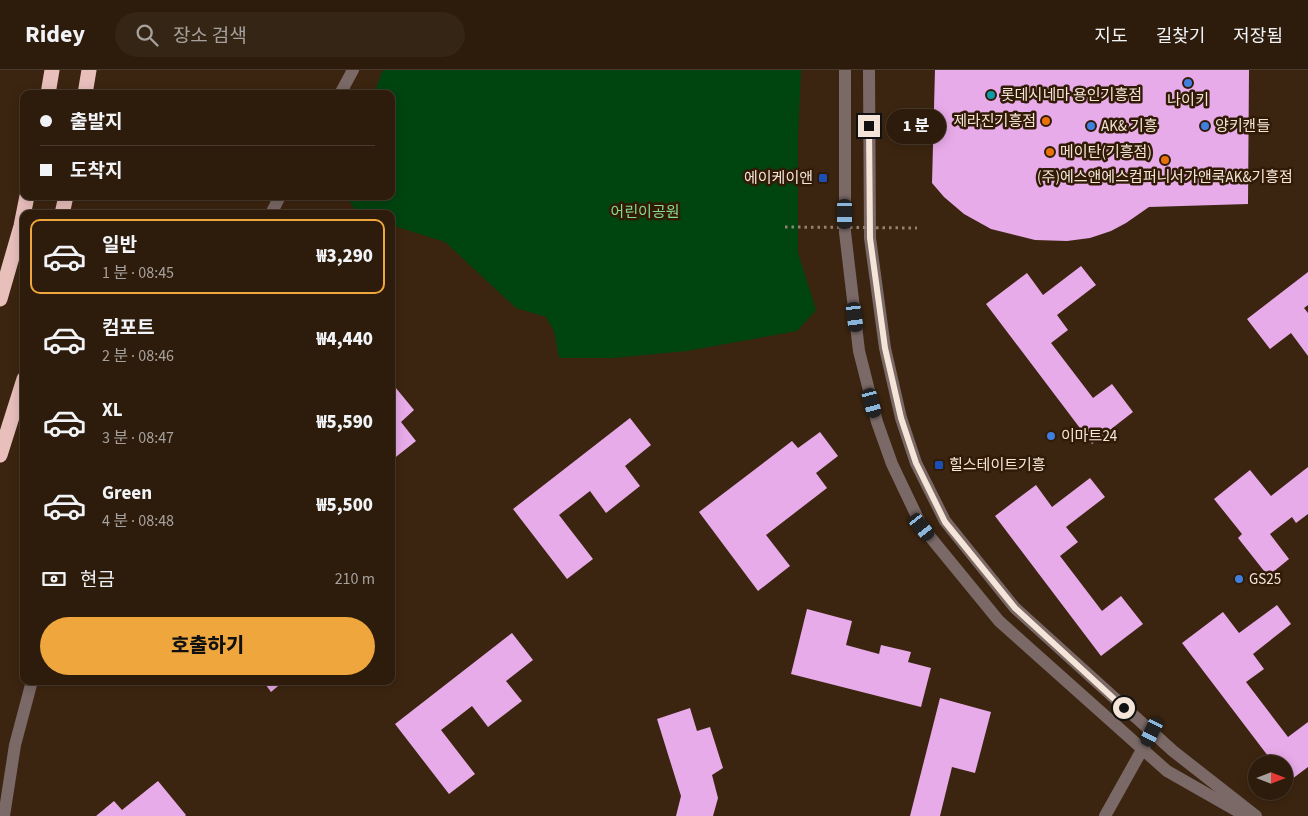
<!DOCTYPE html>
<html lang="ko">
<head>
<meta charset="utf-8">
<style>
	body { margin:0; font-family:"Source Sans 3","Noto Sans KR",sans-serif; background:#352515; color:#f1f3f6; height:100vh; display:flex; flex-direction:column; font-size:19px; white-space:nowrap }
	* { box-sizing:border-box; margin:0 }
	p { font-size:16px; color:#a7a19d }
	.icon { flex:none; width:28px; height:28px; fill:none; stroke:currentColor; stroke-width:2; stroke-linecap:round; stroke-linejoin:round }
	.map { position:relative; flex:1; overflow:hidden }
	.details { position:absolute; left:20px; top:140px; width:375px; height:475px; display:flex; flex-direction:column; background:#2d1c0c; border-radius:10px; box-shadow:0 2px 12px #0003,0 0 0 1px #483a2d }
	.details>* { flex:none }
	.hud { position:absolute; left:20px; top:20px; width:375px; height:110px; border-radius:10px; box-shadow:0 2px 12px #0003,0 0 0 1px #483a2d; display:grid; align-content:center; height:110px; padding:0 20px; background:#2d1c0c }
	.needle { width:32px; rotate:90deg }
	.buttons { position:absolute; left:1248px; top:685px; display:grid; gap:10px }
	.buttons a { display:grid; place-items:center; width:45px; height:45px; border-radius:50%; background:#2d1c0c; box-shadow:0 2px 12px #0003,0 0 0 1px #483a2d; font-size:25px }
	.end { position:absolute; width:22px; height:22px; margin:-11px; border:6px solid #f5e5d9; background:#111; box-shadow:0 0 0 2px #111 }
	.from { border-radius:50% }
	.bubble { position:absolute; height:35px; border-radius:18px; background:#2d1c0c; box-shadow:0 2px 12px #0003,0 0 0 1px #483a2d; font-size:16px; font-weight:800; line-height:35px; text-align:center }
	.car { position:absolute; width:15px; height:30px; margin:-15px -8px; border-radius:6px; box-shadow:0 0 4px 1px #0007; background:linear-gradient(#222 24%,#8ab4d8 0 40%,#222 0 76%,#8ab4d8 0 86%,#222 0) }
	.hud b { display:flex; align-items:center; gap:18px; height:48px; font-size:19px }
	.hud b+b { border-top:1px solid #483a2d }
	.hud i { width:12px; height:12px; background:#f1f3f6 }
	ul { padding:9px 0 0; list-style:none }
	li { display:flex; align-items:center; gap:15px; height:75px; margin:0 10px 8px; padding:0 10px; border:2px solid transparent; border-radius:10px }
	li div { flex:1 }
	li b { display:block; font-size:19px }
	li em { font-style:normal; font-weight:800 }
	li.current { border-color:#efa73d }
	li>.icon { width:45px; height:45px; stroke-width:1.5 }
	.pay { display:flex; align-items:center; gap:12px; height:55px; padding:0 20px; font-size:19px }
	.pay p { margin-inline-start:auto }
	.button { display:flex; gap:10px; margin-top:auto; padding:10px 20px }
	.button a { flex:1; height:58px; border-radius:30px; background:#efa73d; color:#111; font-size:20px; font-weight:800; line-height:58px; text-align:center }
	header { display:flex; align-items:center; gap:30px; box-sizing:border-box; height:70px; padding:0 25px; background:#2d1c0c; border-bottom:1px solid #483a2d }
	header strong { font-size:24px }
	nav { display:flex; gap:28px; margin-inline-start:auto; font-size:18px }
	.search { width:350px; height:45px; background:#352515; display:flex; align-items:center; gap:12px; box-sizing:border-box; padding:0 18px; border-radius:28px; color:#a7a19d; font-size:19px }
	.map>svg:first-child { display:block }
	.green { fill:#004410 }
	.building { fill:#e8abe9 }
	.lines { fill:none; stroke-linecap:round; stroke-linejoin:round }
	.minor { stroke:#7a6967; stroke-width:12 }
	.highway { stroke:#e9bfbc; stroke-width:15 }
	.path-bridge { stroke:#958170; stroke-width:3; stroke-dasharray:2.5 4; stroke-linecap:butt }
	.route { stroke:#f5e5d9; stroke-width:6 }
	.shop-dot { fill:#3f7fe0; stroke:#311b06; stroke-width:2 }
	.culture-dot { fill:#0f9aa8; stroke:#311b06; stroke-width:2 }
	.food-dot { fill:#e8710a; stroke:#311b06; stroke-width:2 }
	.transit-dot { fill:#1a4fb4; stroke:#311b06; stroke-width:2 }
	.labels { text-anchor:middle; stroke-width:5; stroke-linejoin:round; paint-order:stroke }
	.poi-label { font-size:15px; fill:#f5e5d9; stroke:#311b06; text-anchor:start }
	.park-label { font-size:15px; fill:#85da8b; stroke:#311b06 }
</style>
</head>
<body>
<header>
<strong>Ridey</strong>
<div class="search"><svg class="icon" aria-label="search" viewBox="0 0 24 24"><circle cx="10" cy="10" r="6"/><path d="M15 15l6 6"/></svg>장소 검색</div>
<nav><a>지도</a><a>길찾기</a><a>저장됨</a></nav>
</header>
<div class="map">
<svg width="1308" height="746" viewBox="0 0 1308 746">
	<rect width="100%" height="100%" fill="#3c2510"/>
	<!-- green -->
	<polygon class="green" points="384,0 801,0 798,67 798,183 816,240 797,261 687,281 613,288 559,288 554,261 546,247 516,238 445,172 391,155 391,144 358,144 346,126 391,126 391,24 374,24 381,4"/>
	<!-- building -->
	<g class="building">
		<polygon points="935,0 1249,0 1248,134 1149,137 1126,153 1111,161 1090,168 1067,171 1035,170 991,159 964,144 944,127 932,113"/>
		<polygon points="1081,196 1096,215 1057,245 1068,260 1051,273 1093,328 1112,314 1133,342 1092,374 986,234 1027,203 1043,225"/>
		<polygon points="1308,202 1308,235 1304,238 1308,243 1308,286 1291,263 1270,279 1247,249"/>
		<polygon points="391,312 414,340 401,352 416,371 392,390"/>
		<polygon points="630,348 651,375 625,396 640,416 606,443 590,421 559,445 593,489 567,509 513,439"/>
		<polygon points="820,362 838,386 816,403 827,418 766,465 790,496 758,521 699,442 792,371 798,378"/>
		<polygon points="1308,397 1308,444 1296,453 1292,447 1270,464 1289,489 1268,506 1238,468 1242,464 1214,429 1250,400 1271,426"/>
		<polygon points="1090,408 1105,427 1066,457 1078,472 1060,486 1102,541 1121,526 1143,554 1101,586 995,446 1036,415 1052,437"/>
		<polygon points="1277,535 1291,554 1253,584 1264,599 1246,612 1288,667 1308,652 1308,697 1288,712 1284,707 1284,694 1274,694 1182,573 1223,542 1239,563"/>
		<polygon points="807,539 852,551 846,575 879,584 881,575 911,582 908,592 931,598 921,637 791,604"/>
		<polygon points="512,563 533,590 506,611 522,631 488,657 472,636 441,660 475,704 449,724 395,654"/>
		<polygon points="263,611 284,611 271,622"/>
		<polygon points="940,628 991,642 975,703 952,697 940,746 910,746"/>
		<polygon points="690,638 697,661 710,657 723,698 712,705 718,728 713,746 676,746 681,726 657,649"/>
		<polygon points="158,711 186,745 185,746 96,746 114,731 122,740"/>
	</g>
	<g class="lines">
		<!-- minor -->
		<g class="minor">
			<polyline points="845,0 845,162 859,281 877,352 892,394 922,457 999,551 1167,701 1246,746"/>
			<polyline points="869,0 870,168 885,278 901,348 916,393 945,451 1015,538 1173,681 1256,746"/>
			<polyline points="340,24 353,0"/>
			<polyline points="271,144 280,126"/>
			<polyline points="4,746 15,675 32,611"/>
			<polyline points="1105,746 1152,662"/>
		</g>
		<!-- highway -->
		<g class="highway">
			<polyline points="48,24 52,0"/>
			<polyline points="85,24 89,0"/>
			<polyline points="62,144 66,126"/>
			<polyline points="0,229 21,156 27,126"/>
			<polyline points="0,385 24,309"/>
		</g>
		<!-- path-bridge -->
		<polyline class="path-bridge" points="785,157 917,158"/>
	</g>
	<g class="lines">
		<!-- route -->
		<polyline class="route" points="869,56 870,168 885,278 901,348 916,393 945,452 1015,538 1124,638"/>
	</g>
	<!-- markers -->
	<g class="shop-dot">
		<circle cx="1188" cy="13" r="5"/>
		<circle cx="1091" cy="56" r="5"/>
		<circle cx="1205" cy="56" r="5"/>
		<circle cx="1051" cy="366" r="5"/>
		<circle cx="1239" cy="509" r="5"/>
	</g>
	<circle class="culture-dot" cx="991" cy="25" r="5"/>
	<g class="food-dot">
		<circle cx="1046" cy="51" r="5"/>
		<circle cx="1050" cy="82" r="5"/>
		<circle cx="1165" cy="90" r="5"/>
	</g>
	<g class="transit-dot">
		<rect x="818" y="103" width="10" height="10" rx="2.5"/>
		<rect x="934" y="390" width="10" height="10" rx="2.5"/>
	</g>
	<g class="labels">
		<!-- poi labels -->
		<g class="poi-label">
			<text x="1001" y="30">롯데시네마 용인기흥점</text>
			<text x="1188" y="35" text-anchor="middle">나이키</text>
			<text x="1036" y="56" text-anchor="end">제라진기흥점</text>
			<text x="1101" y="61">AK&amp; 기흥</text>
			<text x="1215" y="61">양키캔들</text>
			<text x="1060" y="87">메이탄(기흥점)</text>
			<text x="1165" y="112" text-anchor="middle">(주)에스앤에스컴퍼니서가앤쿡AK&amp;기흥점</text>
			<text x="813" y="113" text-anchor="end">에이케이앤</text>
			<text x="1061" y="371">이마트24</text>
			<text x="949" y="400">힐스테이트기흥</text>
			<text x="1249" y="514">GS25</text>
		</g>
		<!-- park labels -->
		<g class="park-label">
			<text x="645" y="147">어린이공원</text>
		</g>
	</g>
</svg>
<div class="buttons">
<a><svg class="needle" viewBox="-14 -14 28 28"><path d="M0-13l5 13h-10z" fill="#e53935"/><path d="M0 13l5-13h-10z" fill="#a7a19d"/></svg></a>
</div>
<i class="end from" style="left:1124px;top:638px"></i>
<i class="end" style="left:869px;top:56px"></i>
<div class="bubble" style="left:886px;top:39px;width:60px">1 분</div>
<i class="car" style="left:845px;top:144px;rotate:180deg"></i>
<i class="car" style="left:855px;top:247px;rotate:173deg"></i>
<i class="car" style="left:872px;top:333px;rotate:165deg"></i>
<i class="car" style="left:922px;top:457px;rotate:141deg"></i>
<i class="car" style="left:1152px;top:662px;rotate:206deg"></i>
<div class="hud">
<b><i class="from"></i>출발지</b>
<b><i></i>도착지</b>
</div>
<section class="details">
<ul>
<li class="current"><svg class="icon" aria-label="car" viewBox="0 0 24 24"><path d="M5 17H2v-5l4-1 3-4h7l3 4 3 1v5h-3M9 17h6M6 11h13"/><circle cx="7" cy="17" r="2"/><circle cx="17" cy="17" r="2"/></svg><div><b>일반</b><p>1 분 · 08:45</p></div><em>₩3,290</em></li>
<li><svg class="icon" aria-label="car" viewBox="0 0 24 24"><path d="M5 17H2v-5l4-1 3-4h7l3 4 3 1v5h-3M9 17h6M6 11h13"/><circle cx="7" cy="17" r="2"/><circle cx="17" cy="17" r="2"/></svg><div><b>컴포트</b><p>2 분 · 08:46</p></div><em>₩4,440</em></li>
<li><svg class="icon" aria-label="car" viewBox="0 0 24 24"><path d="M5 17H2v-5l4-1 3-4h7l3 4 3 1v5h-3M9 17h6M6 11h13"/><circle cx="7" cy="17" r="2"/><circle cx="17" cy="17" r="2"/></svg><div><b>XL</b><p>3 분 · 08:47</p></div><em>₩5,590</em></li>
<li><svg class="icon" aria-label="car" viewBox="0 0 24 24"><path d="M5 17H2v-5l4-1 3-4h7l3 4 3 1v5h-3M9 17h6M6 11h13"/><circle cx="7" cy="17" r="2"/><circle cx="17" cy="17" r="2"/></svg><div><b>Green</b><p>4 분 · 08:48</p></div><em>₩5,500</em></li>
</ul>
<div class="pay"><svg class="icon" aria-label="cash" viewBox="0 0 24 24"><path d="M3 7h18v10H3z"/><circle cx="12" cy="12" r="2"/></svg>현금<p>210 m</p></div>
<div class="button"><a>호출하기</a></div>
</section>
</div>
</body>
</html>
